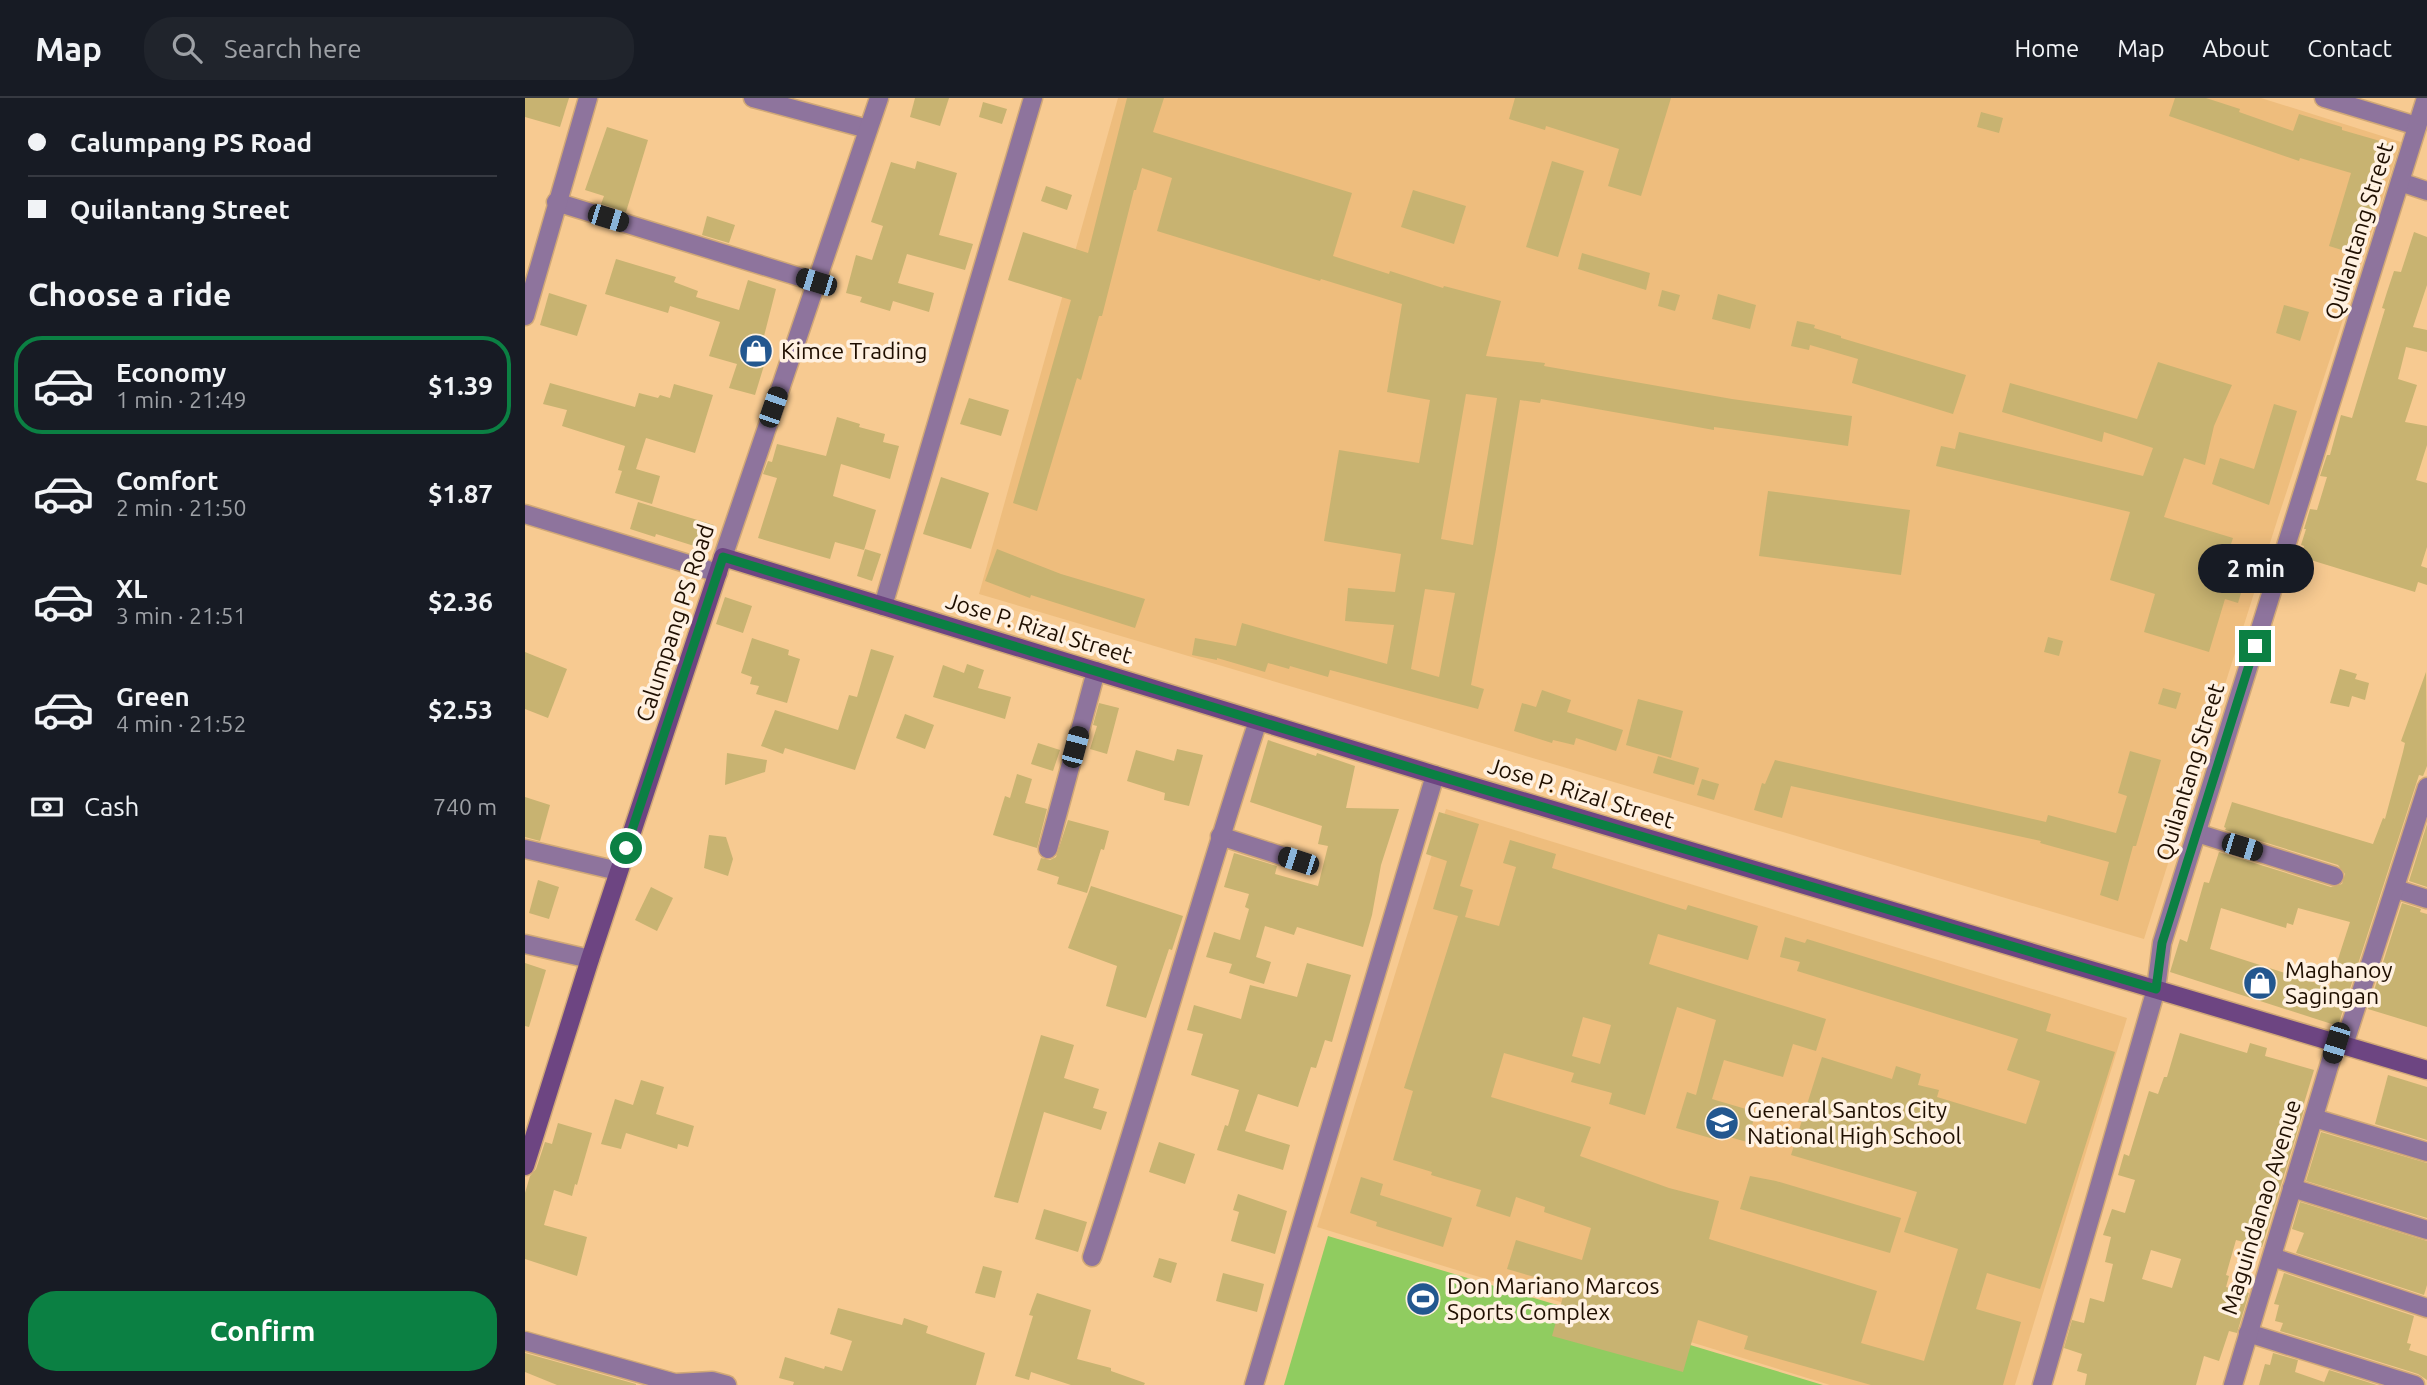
<!DOCTYPE html>
<html lang="en">
<head>
<meta charset="utf-8">
<style>
	body { margin:0; font-family:Ubuntu,sans-serif; background:#20242c; color:#f1f3f6; height:100vh; display:flex; flex-direction:column; font-size:26px; white-space:nowrap }
	* { box-sizing:border-box; margin:0 }
	p { font-size:23px; color:#9ea1a6 }
	.icon { flex:none; width:38px; height:38px; fill:none; stroke:currentColor; stroke-width:2; stroke-linecap:round; stroke-linejoin:round }
	.map { position:relative; flex:1; overflow:hidden }
	.side { display:flex; flex-direction:column; background:#171b24; width:525px }
	.side>* { flex:none }
	.banner { display:grid; align-content:center; height:154px; padding:0 28px; background:#171b24 }
	.end { position:absolute; width:32px; height:32px; margin:-16px; border:9px solid #0b8043; background:#fff; box-shadow:0 0 0 4px #fff }
	.from { border-radius:50% }
	.bubble { position:absolute; height:49px; border-radius:24px; background:#171b24; box-shadow:0 4px 18px #0003; font-size:23px; font-weight:700; line-height:49px; text-align:center }
	.car { position:absolute; width:21px; height:42px; margin:-21px -10px; border-radius:9px; box-shadow:0 0 5px 2px #0007; background:linear-gradient(#222 24%,#8ab4d8 0 40%,#222 0 76%,#8ab4d8 0 86%,#222 0) }
	.banner b { display:flex; align-items:center; gap:24px; height:66px; font-size:26px }
	.banner b+b { border-top:2px solid #363941 }
	.banner i { width:18px; height:18px; background:#f1f3f6 }
	ul { padding:0; list-style:none }
	li { display:flex; align-items:center; gap:21px; height:98px; margin:0 14px 10px; padding:0 14px; border:4px solid transparent; border-radius:28px }
	li div { flex:1 }
	li b { display:block; font-size:26px }
	li em { font-style:normal; font-weight:700 }
	li.active { border-color:#0b8043 }
	li>.icon { width:63px; height:63px; stroke-width:1.5 }
	h2 { padding:0 28px; font-size:32px; line-height:84px }
	.pay { display:flex; align-items:center; gap:18px; height:77px; padding:0 28px; font-size:26px }
	.pay p { margin-inline-start:auto }
	.action { display:flex; gap:14px; margin-top:auto; padding:14px 28px }
	.action a { flex:1; height:80px; border-radius:28px; background:#0b8043; color:#fff; font-size:28px; font-weight:700; line-height:80px; text-align:center }
	header { display:flex; align-items:center; gap:42px; box-sizing:border-box; height:98px; padding:0 35px; background:#171b24; border-bottom:2px solid #363941 }
	header strong { font-size:33px }
	nav { display:flex; gap:38px; margin-inline-start:auto; font-size:24px }
	.search { width:490px; height:63px; background:#20242c; display:flex; align-items:center; gap:18px; box-sizing:border-box; padding:0 24px; border-radius:28px; color:#9ea1a6; font-size:26px }
	main { display:flex; flex:1; min-height:0 }
	.map>svg:first-child { display:block }
	.built { fill:#eebd7d }
	.green { fill:#90cc60 }
	.building { fill:#c8b371; fill-rule:evenodd }
	.lines { fill:none; stroke-linecap:round; stroke-linejoin:round }
	.street-casing { stroke:#d0a877; stroke-width:21 }
	.secondary-casing { stroke:#d0a877; stroke-width:21 }
	.street { stroke:#8e749d; stroke-width:18 }
	.secondary { stroke:#6d4582; stroke-width:18 }
	.route { stroke:#0b8043; stroke-width:9 }
	.labels { text-anchor:middle; stroke-width:7; stroke-linejoin:round; paint-order:stroke }
	.street-label { font-size:23px; fill:#1f0f00; stroke:#fff1e1 }
	.poi-label { font-size:23px; fill:#1f0f00; stroke:#fff1e1; text-anchor:start }
</style>
</head>
<body>
<header>
<strong>Map</strong>
<div class="search"><svg class="icon" aria-label="search" viewBox="0 0 24 24"><circle cx="10" cy="10" r="6"/><path d="M15 15l6 6"/></svg>Search here</div>
<nav><a>Home</a><a>Map</a><a>About</a><a>Contact</a></nav>
</header>
<main>
<section class="side">
<div class="banner">
<b><i class="from"></i>Calumpang PS Road</b>
<b><i></i>Quilantang Street</b>
</div>
<h2>Choose a ride</h2>
<ul>
<li class="active"><svg class="icon" aria-label="car" viewBox="0 0 24 24"><path d="M5 17H2v-5l4-1 3-4h7l3 4 3 1v5h-3M9 17h6M6 11h13"/><circle cx="7" cy="17" r="2"/><circle cx="17" cy="17" r="2"/></svg><div><b>Economy</b><p>1 min · 21:49</p></div><em>$1.39</em></li>
<li><svg class="icon" aria-label="car" viewBox="0 0 24 24"><path d="M5 17H2v-5l4-1 3-4h7l3 4 3 1v5h-3M9 17h6M6 11h13"/><circle cx="7" cy="17" r="2"/><circle cx="17" cy="17" r="2"/></svg><div><b>Comfort</b><p>2 min · 21:50</p></div><em>$1.87</em></li>
<li><svg class="icon" aria-label="car" viewBox="0 0 24 24"><path d="M5 17H2v-5l4-1 3-4h7l3 4 3 1v5h-3M9 17h6M6 11h13"/><circle cx="7" cy="17" r="2"/><circle cx="17" cy="17" r="2"/></svg><div><b>XL</b><p>3 min · 21:51</p></div><em>$2.36</em></li>
<li><svg class="icon" aria-label="car" viewBox="0 0 24 24"><path d="M5 17H2v-5l4-1 3-4h7l3 4 3 1v5h-3M9 17h6M6 11h13"/><circle cx="7" cy="17" r="2"/><circle cx="17" cy="17" r="2"/></svg><div><b>Green</b><p>4 min · 21:52</p></div><em>$2.53</em></li>
</ul>
<div class="pay"><svg class="icon" aria-label="cash" viewBox="0 0 24 24"><path d="M3 7h18v10H3z"/><circle cx="12" cy="12" r="2"/></svg>Cash<p>740 m</p></div>
<div class="action"><a>Confirm</a></div>
</section>
<div class="map">
<svg width="1902" height="1287" viewBox="0 0 1902 1287">
	<rect width="100%" height="100%" fill="#f7ca91"/>
	<!-- built -->
	<g class="built">
		<polygon points="593,0 1736,0 1876,44 1752,423 1619,841 454,496"/>
		<polygon points="921,711 1602,920 1490,1287 1305,1287 792,1129"/>
	</g>
	<!-- green -->
	<polygon class="green" points="803,1138 1298,1287 759,1287"/>
	<!-- building -->
	<g class="building">
		<polygon points="0,0 44,0 35,29 0,19"/>
		<polygon points="390,0 424,0 415,28 385,19"/>
		<path d="M602 0H639L628 34 827 95 808 158 864 176 865 173 918 190 919 188 976 203 961 258 1020 265 1019 268 1207 301 1327 318 1323 348 1189 329V332L1016 301 1015 305 995 302 971 451 946 587 959 591 953 611 805 572 803 579 765 568 764 571 743 565 740 574 692 560V562L667 557 670 540 711 548 717 525 862 566 869 527 820 523 823 490 870 494 876 456 799 443 814 352 894 365 905 302 862 294 877 206 796 181 795 183 632 133 647 80 617 70 611 92H609L577 218H574L556 282 552 280 512 413 488 405 546 202 483 182 498 134 563 155ZM941 296 972 300 948 447 916 441ZM900 491 930 495 914 579 886 571Z"/>
		<polygon points="990,0 1146,0 1116,98 1083,88 1094,51 1021,28 1020,32 984,21"/>
		<polygon points="1650,0 1681,0 1715,11 1714,14 1768,33 1774,16 1817,29 1817,32 1869,47 1836,158 1804,148 1826,75 1775,60 1774,63 1644,18"/>
		<polygon points="458,4 482,11 477,26 454,19"/>
		<polygon points="1456,14 1478,20 1474,35 1452,29"/>
		<polygon points="82,29 123,42 101,114 76,106 79,98 60,92"/>
		<polygon points="392,63 432,75 414,137 448,146 440,172 382,156 373,185 409,195 404,214 368,203 365,213 335,204 337,199 321,195 331,157 347,162 358,128 346,124 366,64 390,71"/>
		<polygon points="1027,63 1059,73 1033,159 1001,149"/>
		<polygon points="521,88 547,97 542,112 516,103"/>
		<polygon points="888,92 941,108 929,146 876,129"/>
		<polygon points="182,118 210,127 204,145 177,137"/>
		<polygon points="1889,134 1902,139 1902,187 1888,229 1902,232 1902,254 1881,249 1873,281 1892,287 1880,324 1902,328 1902,347 1891,382 1902,385 1902,449 1896,468 1902,470 1902,487 1893,484 1890,494 1776,459 1779,448 1776,447 1781,431 1779,431 1785,411 1792,412 1802,379 1795,378 1802,357 1805,357 1816,317 1827,320 1860,211 1857,210 1862,194 1869,173 1876,174"/>
		<polygon points="1057,155 1125,175 1121,192 1053,171"/>
		<polygon points="91,161 151,179 149,184 173,193 171,199 214,212 223,182 251,191 237,246 245,248 230,297 204,290 212,266 184,258 195,224 145,208 143,215 80,196"/>
		<polygon points="1137,192 1155,197 1150,213 1133,208"/>
		<polygon points="24,195 62,207 52,238 15,227"/>
		<polygon points="1193,196 1231,207 1225,231 1187,221"/>
		<polygon points="1759,207 1784,214 1775,243 1751,235"/>
		<polygon points="1272,223 1290,227 1289,230 1316,238 1316,240 1441,277 1428,316 1327,285 1333,261 1285,247 1284,252 1266,248"/>
		<polygon points="1633,264 1707,287 1689,328 1680,367 1659,360 1639,419 1708,440 1704,452 1727,459 1713,505 1700,501 1684,554 1619,534 1630,496 1585,482 1605,414 1411,368 1416,348 1430,351 1434,334 1618,378 1628,350 1579,334 1577,344 1477,314 1485,285 1612,321"/>
		<polygon points="25,285 110,309 114,295 133,300 135,297 145,300 149,286 188,297 170,355 121,340 111,371 135,378 127,406 90,395 97,373 93,372 100,348 37,328 42,312 18,306"/>
		<polygon points="444,300 484,312 476,338 435,326"/>
		<polygon points="1749,306 1772,313 1744,407 1687,386 1695,360 1729,371"/>
		<polygon points="312,319 335,326 334,329 360,336 358,344 374,348 365,381 316,366 308,398 351,412 339,452 310,444 305,461 233,440 252,380 238,376 243,363 247,364 252,346 301,358"/>
		<polygon points="416,379 464,395 446,451 398,436"/>
		<polygon points="1243,393 1385,412 1376,477 1234,458"/>
		<polygon points="113,404 189,427 182,452 131,436 130,439 105,431"/>
		<polygon points="340,451 356,456 347,483 332,478"/>
		<polygon points="472,451 536,476 620,501 610,530 506,497 505,500 460,483"/>
		<polygon points="200,499 227,508 218,535 191,526"/>
		<polygon points="1523,539 1538,543 1534,558 1519,554"/>
		<polygon points="227,540 264,552 263,557 275,561 262,605 231,596 234,588 225,586 227,579 216,575"/>
		<polygon points="346,551 369,558 330,672 260,650 258,656 236,648 250,612 313,632 324,597 332,599"/>
		<polygon points="0,554 42,571 23,620 0,611"/>
		<polygon points="442,566 459,572 453,590 486,599 480,621 408,599 418,567 439,575"/>
		<polygon points="1815,571 1832,576 1830,581 1844,585 1840,602 1827,598 1824,609 1805,605"/>
		<path d="M1901 574 1902 668 1898 678 1894 677 1813 928 1645 874 1655 841 1662 844 1679 784 1684 785 1694 754 1806 789 1817 786 1820 776 1813 767 1700 732 1701 730 1699 729 1707 704 1848 746 1858 720 1860 721 1878 654 1880 645 1876 643ZM1696 810 1761 830 1762 825 1768 827 1773 810 1825 824 1804 889 1685 851Z"/>
		<polygon points="1638,590 1656,595 1651,611 1633,606"/>
		<polygon points="1017,592 1046,602 1042,614 1098,632 1091,653 1051,640 1049,647 1028,642 1027,645 989,633 997,605 1011,609"/>
		<polygon points="1113,601 1158,613 1146,660 1101,647"/>
		<polygon points="574,605 594,610 582,656 565,651 572,628 568,627"/>
		<polygon points="380,616 409,627 400,651 371,640"/>
		<polygon points="743,642 791,658 792,655 830,668 821,710 874,711 856,767 847,817 838,849 772,829 769,837 740,828 731,859 746,864 739,886 704,875 707,866 681,859 689,834 715,842 724,811 720,809 724,796 699,789 709,755 752,768 750,776 793,788 803,748 793,746 797,728 725,704"/>
		<polygon points="513,645 535,652 528,673 506,666"/>
		<polygon points="652,651 678,657 664,708 639,702 640,695 602,683 611,652 649,663"/>
		<polygon points="1605,653 1636,662 1611,748 1608,748 1593,803 1575,797 1584,764 1515,745 1516,743 1266,688 1257,720 1229,712 1237,685 1240,686 1250,662 1521,724 1523,717 1591,735 1602,698 1593,695"/>
		<polygon points="202,655 242,662 240,674 200,687"/>
		<polygon points="1133,658 1174,670 1169,687 1128,675"/>
		<polygon points="492,676 507,681 500,705 522,711 512,750 468,737 480,698 485,700"/>
		<polygon points="1177,681 1194,686 1189,702 1172,697"/>
		<polygon points="0,699 25,707 15,743 0,739"/>
		<path d="M914 714 954 726 935 788 948 792 940 819 974 828 991 769 978 765 985 742 1031 756 1027 770 1161 812 1163 807 1233 828 1223 862 1133 836 1124 866 1301 921 1291 953 1268 946 1258 979 1199 962 1187 1001 1231 1014 1222 1044 1194 1036 1192 1042 1151 1030 1162 994 1171 997 1191 922 1152 909 1120 1017 1084 1006 1087 995 1046 984 1049 975 979 955 966 999 1066 1029 1055 1058 1144 1090 1194 1103 1184 1141 1352 1193 1336 1245 1399 1263 1433 1151 1379 1134 1392 1094 1266 1057 1297 959 1367 981 1371 968 1396 976 1393 987 1414 992 1412 999 1501 1026 1515 983 1482 972 1493 941 1272 873 1275 864 1255 859 1260 839 1280 845 1282 841 1526 916 1521 933 1590 954 1515 1191 1462 1175 1451 1211 1496 1224 1478 1287H1346L1219 1251 1223 1238 1173 1222 1158 1274 1027 1238 1041 1188 982 1171 991 1142 1057 1162 1066 1130 1019 1114 1020 1109 991 1099 985 1119 951 1108 956 1092 906 1077 907 1074 868 1062 888 993 879 990 933 818 908 811 922 763 901 756ZM1058 919 1086 927 1075 966 1047 958Z"/>
		<polygon points="543,722 584,733 579,752 576,751 562,795 532,786 534,779 512,772 516,760 525,762 531,759"/>
		<polygon points="1902,726 1902,789 1884,783"/>
		<polygon points="184,737 201,739 208,761 203,778 179,770"/>
		<polygon points="13,782 34,789 24,821 4,815"/>
		<polygon points="566,788 658,818 647,852 644,851 621,920 581,908 592,868 543,850"/>
		<polygon points="126,789 148,800 132,833 110,822"/>
		<polygon points="1877,805 1896,811 1895,814 1902,816 1902,929 1843,911"/>
		<polygon points="0,865 21,872 4,929 0,928"/>
		<polygon points="782,865 826,877 807,944 800,942 791,970 786,969 773,1009 733,996 720,1033 765,1047 758,1072 692,1052 700,1027 703,1028 714,992 666,977 678,936 662,932 669,907 716,921 725,887 772,899"/>
		<path d="M1655 935 1722 955 1725 945 1742 950 1740 958 1789 972 1777 1012H1779L1737 1149 1711 1142 1701 1177 1704 1178 1701 1189 1724 1195 1712 1235 1704 1233 1694 1263 1679 1258 1671 1287H1560L1562 1276 1552 1273 1557 1256 1539 1250 1547 1222 1559 1225 1565 1200 1579 1204 1588 1166 1580 1164 1586 1139 1578 1137 1587 1111 1600 1115 1610 1082 1593 1077 1599 1056 1604 1058 1624 993 1633 996 1639 979H1642ZM1626 1152 1656 1161 1647 1190 1617 1181Z"/>
		<polygon points="516,937 549,947 539,980 574,991 568,1010 582,1014 576,1032 519,1014 493,1105 469,1099"/>
		<polygon points="1863,977 1902,989 1902,1042 1850,1026"/>
		<polygon points="116,982 139,989 131,1016 169,1028 163,1049 153,1046 152,1051 101,1035 96,1051 76,1046 90,1001 108,1007"/>
		<polygon points="33,1025 67,1035 52,1087 50,1086 47,1098 29,1092 19,1127 62,1139 52,1178 0,1161 0,1095 5,1078 11,1071 20,1044 27,1046"/>
		<polygon points="1796,1034 1902,1065 1902,1120 1781,1083"/>
		<polygon points="634,1044 670,1056 660,1086 624,1074"/>
		<polygon points="1225,1078 1251,1083 1376,1120 1365,1155 1215,1111"/>
		<polygon points="836,1079 858,1086 855,1097 927,1120 918,1149 851,1128 852,1124 825,1115"/>
		<polygon points="713,1096 762,1113 750,1156 706,1143 714,1114 708,1112"/>
		<polygon points="1775,1104 1902,1143 1902,1187 1899,1197 1771,1155 1779,1135 1767,1131"/>
		<polygon points="519,1111 562,1124 553,1154 510,1141"/>
		<polygon points="634,1160 652,1165 646,1185 628,1179"/>
		<polygon points="458,1168 477,1173 470,1200 450,1195"/>
		<polygon points="698,1175 739,1186 732,1214 691,1203"/>
		<polygon points="1759,1175 1889,1218 1882,1245 1886,1246 1884,1252 1902,1258 1902,1282 1893,1276 1755,1233 1758,1225 1750,1223 1754,1207 1749,1206"/>
		<polygon points="512,1195 566,1212 552,1261 586,1270 586,1273 620,1285 619,1287 546,1287 506,1274 504,1282 490,1278 508,1218 504,1217"/>
		<polygon points="313,1210 377,1227 379,1220 403,1228 401,1235 460,1255 451,1287 268,1287 269,1284 254,1280 260,1259 299,1271 300,1268 317,1273 327,1243 305,1236"/>
		<polygon points="0,1255 111,1286 111,1287 32,1287 0,1274"/>
		<polygon points="1748,1255 1773,1262 1770,1274 1799,1284 1798,1287 1804,1272 1852,1287 1734,1287 1740,1266 1745,1267"/>
	</g>
	<g class="lines">
		<!-- street casing -->
		<g class="street-casing">
			<g id="street">
				<polyline points="228,0 343,31"/>
				<polyline points="1799,0 1892,28"/>
				<polyline points="1875,84 1902,93"/>
				<polyline points="31,104 291,184"/>
				<polyline points="0,218 63,0"/>
				<polyline points="0,416 193,475"/>
				<polyline points="198,459 354,0"/>
				<polyline points="358,508 508,0"/>
				<polyline points="1672,735 1809,778"/>
				<polyline points="695,738 773,763"/>
				<polyline points="0,751 93,773"/>
				<polyline points="523,751 571,573"/>
				<polyline points="1871,791 1902,801"/>
				<polyline points="0,846 65,861"/>
				<polyline points="1819,947 1902,689"/>
				<polyline points="1789,1020 1902,1054"/>
				<polyline points="1767,1090 1902,1132"/>
				<path d="M567 1159C626 982 674 800 733 623"/>
				<polyline points="1747,1159 1902,1210"/>
				<polyline points="1723,1235 1890,1287"/>
				<polyline points="0,1243 150,1285 187,1283 202,1287"/>
				<polyline points="729,1287 910,677"/>
				<polyline points="1517,1287 1631,891 1637,845 1901,0"/>
				<polyline points="1708,1287 1811,945"/>
			</g>
		</g>
		<!-- secondary casing -->
		<g class="secondary-casing">
			<polyline id="secondary" points="0,1068 65,861 198,459 910,677 1902,972"/>
		</g>
		<!-- street -->
		<use href="#street" class="street"/>
		<!-- secondary -->
		<use href="#secondary" class="secondary"/>
	</g>
	<g class="lines">
		<!-- route -->
		<polyline class="route" points="101,750 198,459 910,677 1631,891 1637,845 1730,548"/>
	</g>
	<!-- icons -->
	<defs>
		<g id="shop-disc" transform="scale(1.75)"><circle r="9.5" fill="#23578f" stroke="#fff1e1"/><path d="M-5-2.5h2.3a2.7 3.5 0 0 1 5.4 0H5L5.5 6h-11ZM-1.5-2.5h3a1.5 2.3 0 0 0-3 0Z" fill="#fff"/></g>
		<g id="school-disc" transform="scale(1.75)"><circle r="9.5" fill="#23578f" stroke="#fff1e1"/><path d="M0-5L7-2L0 1L-7-2ZM-4 1L0 2.5L4 1V4Q0 6-4 4Z" fill="#fff"/></g>
		<g id="stadium-disc" transform="scale(1.75)"><circle r="9.5" fill="#23578f" stroke="#fff1e1"/><path d="M0-5a6.5 5 0 1 0 0 10a6.5 5 0 1 0 0-10ZM-3.5-1.8h7v3.6h-7Z" fill="#fff"/></g>
	</defs>
	<g fill-rule="evenodd">
		<use href="#shop-disc" x="231" y="253"/>
		<use href="#shop-disc" x="1735" y="885"/>
		<use href="#school-disc" x="1197" y="1025"/>
		<use href="#stadium-disc" x="898" y="1201"/>
	</g>
	<g class="labels">
		<!-- street labels -->
		<g class="street-label">
			<text transform="translate(1834 133) rotate(-73)" y="8">Quilantang Street</text>
			<text transform="translate(150 525) rotate(-72)" y="8">Calumpang PS Road</text>
			<text transform="translate(514 530) rotate(17)" y="8">Jose P. Rizal Street</text>
			<text transform="translate(1665 674) rotate(-73)" y="8">Quilantang Street</text>
			<text transform="translate(1056 695) rotate(17)" y="8">Jose P. Rizal Street</text>
			<text transform="translate(1736 1109) rotate(-73)" y="8">Maguindanao Avenue</text>
		</g>
		<!-- poi labels -->
		<g class="poi-label">
			<text x="256" y="261">Kimce Trading</text>
			<text x="1760" y="880">Maghanoy<tspan x="1760" dy="26">Sagingan</tspan></text>
			<text x="1222" y="1020">General Santos City<tspan x="1222" dy="26">National High School</tspan></text>
			<text x="922" y="1196">Don Mariano Marcos<tspan x="922" dy="26">Sports Complex</tspan></text>
		</g>
	</g>
</svg>
<i class="end from" style="left:101px;top:750px"></i>
<i class="end" style="left:1730px;top:548px"></i>
<div class="bubble" style="left:1673px;top:446px;width:116px">2 min</div>
<i class="car" style="left:83px;top:120px;rotate:107deg"></i>
<i class="car" style="left:291px;top:184px;rotate:287deg"></i>
<i class="car" style="left:248px;top:309px;rotate:19deg"></i>
<i class="car" style="left:550px;top:649px;rotate:15deg"></i>
<i class="car" style="left:1717px;top:749px;rotate:107deg"></i>
<i class="car" style="left:773px;top:763px;rotate:288deg"></i>
<i class="car" style="left:1811px;top:945px;rotate:197deg"></i>
</div>
</main>
</body>
</html>
